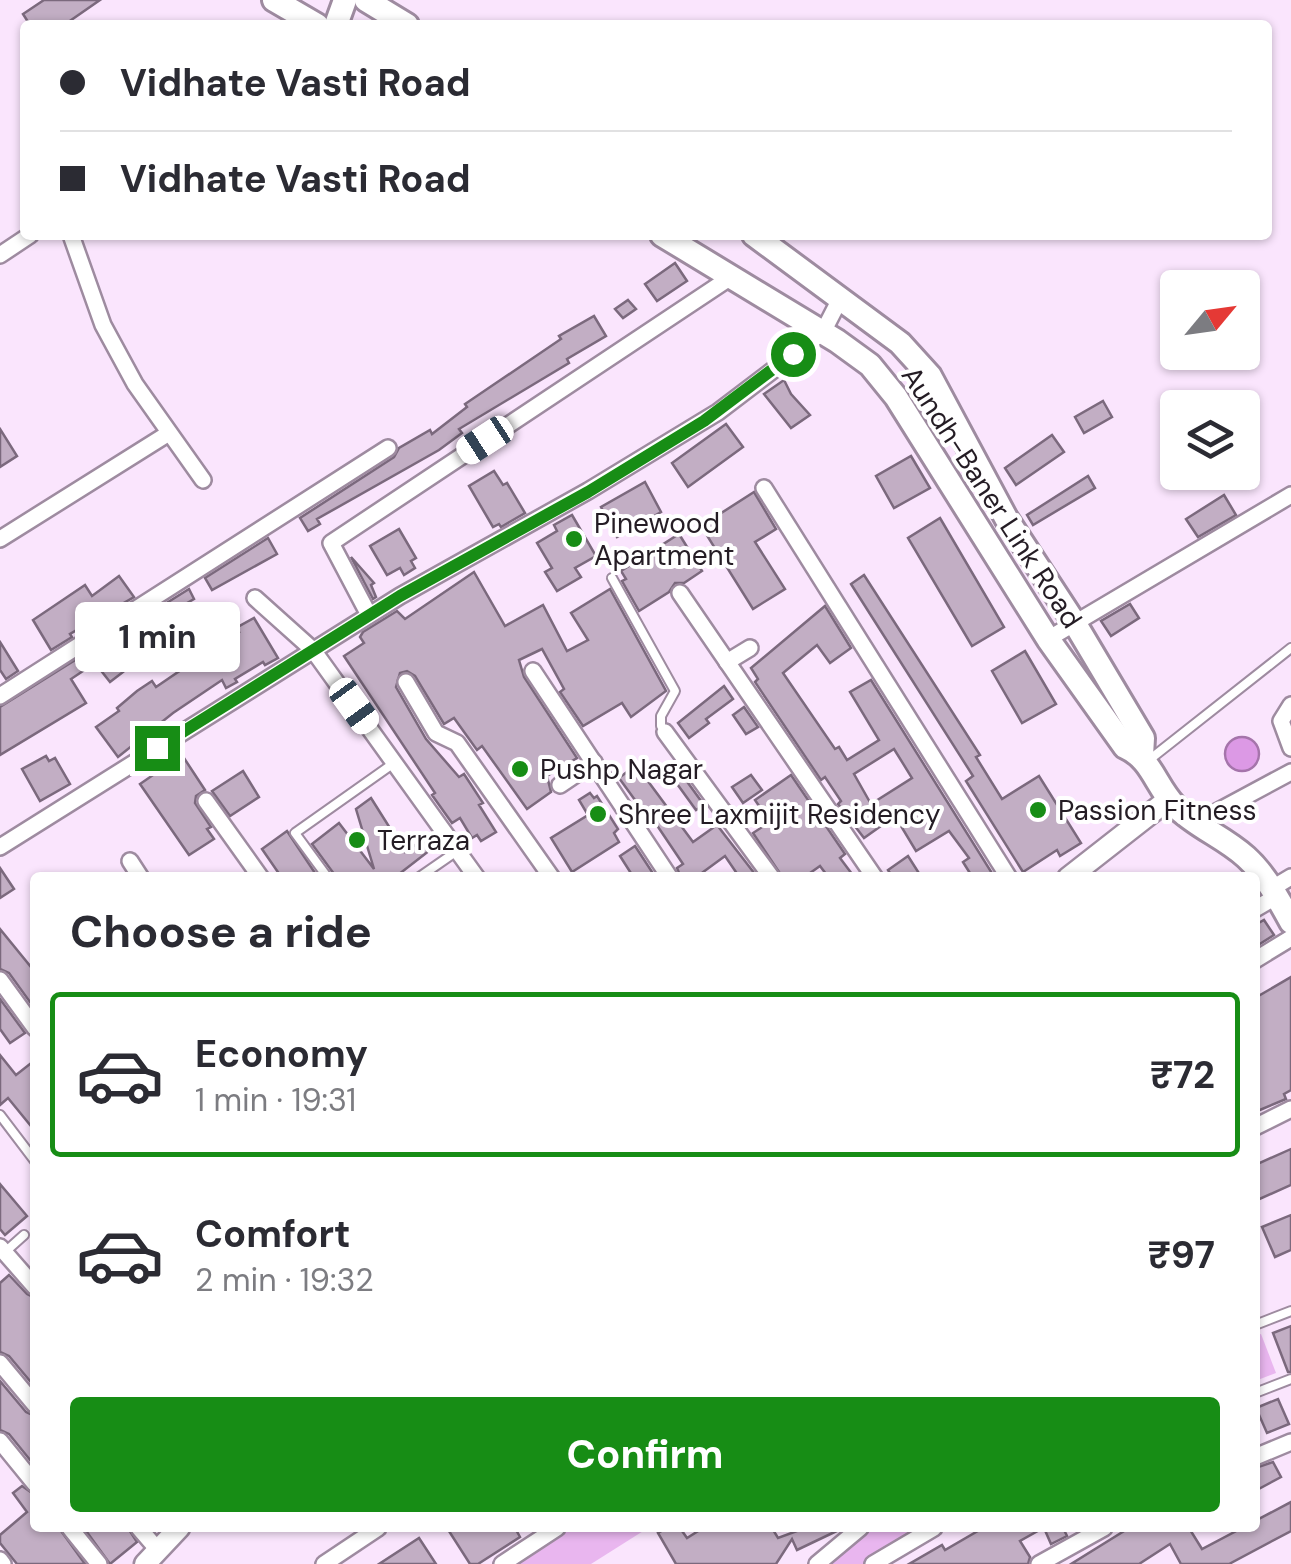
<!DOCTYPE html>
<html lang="en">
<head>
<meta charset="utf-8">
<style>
	body { margin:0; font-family:"DM Sans",sans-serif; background:#f2f2f3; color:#2b2b33; height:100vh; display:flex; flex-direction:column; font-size:38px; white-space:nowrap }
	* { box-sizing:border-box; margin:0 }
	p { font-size:32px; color:#7c7c81 }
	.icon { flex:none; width:55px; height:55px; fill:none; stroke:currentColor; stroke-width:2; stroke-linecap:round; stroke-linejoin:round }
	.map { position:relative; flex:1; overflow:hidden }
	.side { position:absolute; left:30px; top:872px; width:1230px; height:660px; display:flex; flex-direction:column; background:#fff; border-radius:10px; box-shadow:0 2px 8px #0004 }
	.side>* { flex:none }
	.hud { position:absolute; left:20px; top:20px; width:1252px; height:220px; border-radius:10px; box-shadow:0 2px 8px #0004; display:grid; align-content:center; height:220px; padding:0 40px; background:#fff }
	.needle { width:65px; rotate:61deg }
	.fabs { position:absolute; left:1160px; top:270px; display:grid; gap:20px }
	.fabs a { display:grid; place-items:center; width:100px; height:100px; border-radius:10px; background:#fff; box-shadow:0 2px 8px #0004; font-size:50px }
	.end { position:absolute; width:45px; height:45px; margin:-22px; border:12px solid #178d15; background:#fff; box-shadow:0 0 0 5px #fff }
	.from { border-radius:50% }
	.bubble { position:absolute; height:70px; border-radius:10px; background:#fff; box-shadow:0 2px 8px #0004; font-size:32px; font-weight:700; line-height:70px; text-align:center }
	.car { position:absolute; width:30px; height:60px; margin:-30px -15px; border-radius:12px; box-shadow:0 0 8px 2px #0007; background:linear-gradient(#fff 24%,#345 0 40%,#fff 0 76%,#345 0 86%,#fff 0) }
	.hud b { display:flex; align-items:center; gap:35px; height:95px; font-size:38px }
	.hud b+b { border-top:2px solid #e1e1e2 }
	.hud i { width:25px; height:25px; background:#2b2b33 }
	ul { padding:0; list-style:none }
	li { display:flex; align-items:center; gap:30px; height:165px; margin:0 20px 15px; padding:0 20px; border:5px solid transparent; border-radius:10px }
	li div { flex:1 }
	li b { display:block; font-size:38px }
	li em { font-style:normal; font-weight:700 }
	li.active { border-color:#178d15 }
	li>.icon { width:90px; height:90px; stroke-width:1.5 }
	h2 { padding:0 40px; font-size:45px; line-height:120px }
	.primary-button { display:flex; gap:20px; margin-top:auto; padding:20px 40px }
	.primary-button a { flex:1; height:115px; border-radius:10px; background:#178d15; color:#fff; font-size:40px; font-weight:700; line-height:115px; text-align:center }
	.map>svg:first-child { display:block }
	.green { fill:#e9b6ef }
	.water { fill:#dc99e5; stroke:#a574ab; stroke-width:2.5 }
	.building { fill:#c2aec4; stroke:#7b697d; stroke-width:2.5; fill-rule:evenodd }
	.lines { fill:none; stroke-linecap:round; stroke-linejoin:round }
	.service-casing { stroke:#9e8ba0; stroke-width:12 }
	.minor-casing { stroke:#9e8ba0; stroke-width:20 }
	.tertiary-casing { stroke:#9e8ba0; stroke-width:25 }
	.secondary-casing { stroke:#9e8ba0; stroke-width:28 }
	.service { stroke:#fff; stroke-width:8 }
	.minor { stroke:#fff; stroke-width:15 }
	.tertiary { stroke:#fff; stroke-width:20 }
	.secondary { stroke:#fff; stroke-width:22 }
	.route { stroke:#178d15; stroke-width:12 }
	.poi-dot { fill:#178d15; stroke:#fff; stroke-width:4 }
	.labels { text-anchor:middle; stroke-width:8; stroke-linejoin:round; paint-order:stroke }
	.street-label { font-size:28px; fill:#241c24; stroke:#fff }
	.poi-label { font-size:28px; fill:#241c24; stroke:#fff; text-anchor:start }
</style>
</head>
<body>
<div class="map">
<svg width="1291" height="1564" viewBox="0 0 1291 1564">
	<rect width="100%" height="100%" fill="#fae5fd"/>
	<!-- green -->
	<g class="green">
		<polygon points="1261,1334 1276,1373 1255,1381 1255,1336"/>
		<polygon points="571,1528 648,1528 591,1564 516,1564"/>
		<polygon points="874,1528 927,1528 867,1564 825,1564"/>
	</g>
	<!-- water -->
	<circle class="water" cx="1242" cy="754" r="17"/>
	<!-- building -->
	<g class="building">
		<polygon points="44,0 100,0 64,25 30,25 23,14"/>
		<polygon points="675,263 687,281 657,301 645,284"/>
		<polygon points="628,300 636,309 623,318 615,309"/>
		<polygon points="594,316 606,336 567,359 569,363 459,429 462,433 439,450 317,519 320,524 308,531 300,518 394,457 399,448 430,430 432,434 467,407 465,404 561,339 559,336"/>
		<polygon points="784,380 791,394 810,415 791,428 764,394"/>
		<polygon points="1103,401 1112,417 1084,433 1075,417"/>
		<polygon points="726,424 743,447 688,487 672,463"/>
		<polygon points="0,429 17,456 0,467"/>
		<polygon points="1052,435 1064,452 1016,485 1005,468"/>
		<polygon points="911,456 930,488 894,508 876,476"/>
		<polygon points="494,471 503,485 507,483 525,513 501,527 499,524 493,527 469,486"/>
		<polygon points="1088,476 1095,488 1033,525 1027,515"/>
		<polygon points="645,482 661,512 617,537 601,507"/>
		<polygon points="754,492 776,529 755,542 785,589 753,609 701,526"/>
		<polygon points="1224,495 1236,515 1198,537 1186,519"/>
		<polygon points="572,515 596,556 575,568 581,577 557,591 545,572 552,568 537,543 557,531 554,525"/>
		<polygon points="940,518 1004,627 972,646 908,538"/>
		<polygon points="399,529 416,558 411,561 415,568 404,575 400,568 387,575 370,546"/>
		<polygon points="679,534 702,571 684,583 675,583 669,592 639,611 622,581 626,579 621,571"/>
		<polygon points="268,538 277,554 212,590 205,578"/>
		<polygon points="351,557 374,583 371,585 376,597 373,599"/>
		<polygon points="474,572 505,626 543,605 567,651 588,640 571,613 610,589 666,691 631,717 622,703 583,726 560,692 564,689 542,649 519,660 524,677 577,758 547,776 551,792 527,809 482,746 477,750 454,718 444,724 415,676 407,671 400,673 396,687 426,739 459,777 464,774 483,803 479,805 496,832 481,841 477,835 472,838 460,818 452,823 432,795 435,793 344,656 364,643 360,637 363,632 397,611 405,619"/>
		<polygon points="864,575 980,755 976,757 1002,799 1039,776 1081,843 1060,856 1057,850 1023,872 966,781 973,776 851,584"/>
		<polygon points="119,576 134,597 70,634 72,637 51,650 33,620 85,585 92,596"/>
		<polygon points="189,589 194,599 168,614 111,655 123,672 110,682 95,663 71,679 86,703 0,755 0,707"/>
		<polygon points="1130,604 1139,618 1111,636 1101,621"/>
		<path d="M825 606 851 648 830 663 817 645 783 673 835 749 839 747 847 760 879 740 850 692 871 680 995 878H973L963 862 969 858 949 831 916 851 895 816 864 838 838 804 841 801 825 777 821 780 755 682 758 679 751 668ZM894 749 912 778 871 804 854 774Z"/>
		<polygon points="254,618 278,658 265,665 263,662 235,679 237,682 226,688 222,680 173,713 118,757 96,727 119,711 117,708 137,691 152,681 156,687 200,657 198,653 239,632 236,628"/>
		<polygon points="0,642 18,671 6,679 0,670"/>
		<polygon points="1025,651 1056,704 1022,723 992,671"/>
		<polygon points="724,686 733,699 706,719 709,723 689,738 678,723"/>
		<polygon points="744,707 758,727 746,734 733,715"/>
		<polygon points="182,755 205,790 196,796 195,803 211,827 207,829 214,839 189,855 140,784"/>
		<polygon points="46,756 49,761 55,758 70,784 40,801 22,769"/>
		<polygon points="636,765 693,842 717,825 758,878 740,878 725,856 695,878 681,878 677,868 683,864 646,809 643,811 619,778"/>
		<polygon points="675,765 704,805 696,810 667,770"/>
		<polygon points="243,771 259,797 230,816 212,791"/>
		<polygon points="751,775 762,790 743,803 732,787"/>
		<polygon points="791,775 845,854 840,858 855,878 829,878 820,866 803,878 783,878 753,833 770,822 755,800"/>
		<polygon points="590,793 594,798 597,796 618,829 614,833 619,842 572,872 551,838 588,815 579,800"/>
		<polygon points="371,798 405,852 427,837 434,847 394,878 337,878 312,844 339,823 374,869 356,809"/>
		<polygon points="287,831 317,876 314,878 282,878 262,849"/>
		<polygon points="635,846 656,878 634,878 620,856"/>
		<polygon points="908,856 922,878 893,878 888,870"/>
		<polygon points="0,868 14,889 0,898"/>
		<polygon points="1264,920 1274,935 1255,947 1255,925"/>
		<polygon points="0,929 35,972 35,1009 9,973 0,969"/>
		<polygon points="1291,977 1291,1090 1284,1094 1286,1099 1255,1112 1255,998"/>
		<polygon points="0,999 25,1033 10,1043 0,1029"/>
		<polygon points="0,1055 16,1075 35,1060 35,1131 8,1098 0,1105"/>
		<polygon points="1291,1149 1291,1185 1255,1201 1255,1165"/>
		<polygon points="0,1184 27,1216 5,1235 0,1229"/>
		<polygon points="1291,1215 1291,1250 1275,1257 1262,1227"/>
		<polygon points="9,1275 27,1294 35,1298 35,1387 9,1356 0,1352 0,1283"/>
		<polygon points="1291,1326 1291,1372 1288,1372 1273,1333"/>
		<polygon points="0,1381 26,1412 35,1416 35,1466 9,1434 0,1430"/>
		<polygon points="1278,1399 1289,1424 1267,1433 1256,1408"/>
		<polygon points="1273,1462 1281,1477 1255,1491 1255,1468"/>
		<polygon points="22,1486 35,1495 35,1528 59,1528 85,1564 17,1564 0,1543 0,1535 27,1512 13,1493"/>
		<polygon points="1291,1502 1291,1531 1229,1564 1181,1564 1170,1544 1139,1564 1071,1564 1129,1528 1189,1528 1202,1549 1242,1528 1255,1528 1255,1521"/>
		<polygon points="84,1528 128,1528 137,1542 110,1564"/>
		<polygon points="447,1528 515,1528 520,1537 478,1564 470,1564"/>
		<polygon points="667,1528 680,1528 687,1538 703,1528 772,1528 778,1538 805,1528 843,1528 797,1550 792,1539 776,1564 676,1564 658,1533"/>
		<polygon points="983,1528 1043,1528 1020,1541 1030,1557 1028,1564 909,1564 942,1545 945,1550"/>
		<polygon points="1044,1528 1063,1528 1067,1536 1051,1544"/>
		<polygon points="419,1538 436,1564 379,1564"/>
	</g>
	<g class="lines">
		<!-- service casing -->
		<g class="service-casing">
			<g id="service">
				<polyline points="612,578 675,691 661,716 661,726 665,731"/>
				<polyline points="1149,760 1291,648"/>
				<polyline points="328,878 295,833 394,763"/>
				<polyline points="418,878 457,851"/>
				<polyline points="0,1115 35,1161"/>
				<polyline points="5,1252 24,1235"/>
				<polyline points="1255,1325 1291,1311"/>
				<polyline points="1255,1393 1291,1379"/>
			</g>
		</g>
		<!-- minor casing -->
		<g class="minor-casing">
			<g id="minor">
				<polyline points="71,235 103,325 135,384 203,480"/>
				<polyline points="0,255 30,235"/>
				<polyline points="764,488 1009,878"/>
				<polyline points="0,539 169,433"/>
				<polyline points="680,593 875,878"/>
				<polyline points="255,598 313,650 477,878"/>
				<polyline points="369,615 331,543 731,277"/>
				<polyline points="1048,639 1291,495"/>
				<polyline points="727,662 750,648"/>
				<polyline points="533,671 670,878"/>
				<polyline points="406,682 436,733 457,743 552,878"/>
				<polyline points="0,696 388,448"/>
				<polyline points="1291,705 1281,721 1291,748"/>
				<polyline points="665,732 772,878"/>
				<polyline points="560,785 594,762"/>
				<polyline points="206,801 261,878"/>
				<polyline points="1196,823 1291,772"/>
				<polyline points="0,847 400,596 588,491 718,412 823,332 840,299"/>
				<polyline points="130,861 141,878"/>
				<polyline points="1271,889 1291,877"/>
				<polyline points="1255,909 1277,896"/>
				<polyline points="1255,960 1291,938"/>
				<polyline points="0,980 35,1028"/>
				<polyline points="1255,1127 1291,1109"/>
				<polyline points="0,1247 35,1287"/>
				<polyline points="0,1363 35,1405"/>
				<polyline points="0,1441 35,1484"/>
				<polyline points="1255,1457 1291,1442"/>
				<polyline points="70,1528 99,1564"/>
				<polyline points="139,1528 158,1550"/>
				<polyline points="0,1560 3,1564"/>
				<polyline points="324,1564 378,1528"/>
				<polyline points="502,1564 557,1528"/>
				<polyline points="817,1564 860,1528"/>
				<polyline points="873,1564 934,1528"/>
				<polyline points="1039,1564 1104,1528"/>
			</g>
		</g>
		<!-- tertiary casing -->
		<g class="tertiary-casing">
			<g id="tertiary">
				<polyline points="1068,878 1169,799"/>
				<polyline points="145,1564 179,1528"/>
			</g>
		</g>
		<!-- secondary casing -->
		<g class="secondary-casing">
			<g id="secondary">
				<polyline points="274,0 317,25"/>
				<polyline points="366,0 407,25"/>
				<polyline points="336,25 345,0"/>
				<path d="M662 235 837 341 870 365 896 397 1048 639 1125 747C1152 759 1155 785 1175 806 1196 827 1224 837 1246 857 1265 874 1279 900 1291 922"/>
				<polyline points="754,235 900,343 930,376 1006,518 1074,622 1143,738 1142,755"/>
			</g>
		</g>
		<!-- service -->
		<use href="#service" class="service"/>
		<!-- minor -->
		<use href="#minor" class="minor"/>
		<!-- tertiary -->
		<use href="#tertiary" class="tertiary"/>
		<!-- secondary -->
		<use href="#secondary" class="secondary"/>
	</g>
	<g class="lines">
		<!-- route -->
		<polyline class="route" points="157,748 400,596 588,492 704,421 793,354"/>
	</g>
	<!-- markers -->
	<g class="poi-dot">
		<circle cx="574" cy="539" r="10"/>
		<circle cx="520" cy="769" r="10"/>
		<circle cx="1038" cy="810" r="10"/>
		<circle cx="598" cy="814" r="10"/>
		<circle cx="357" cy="840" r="10"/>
	</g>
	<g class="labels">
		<!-- street labels -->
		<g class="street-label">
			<text transform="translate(992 497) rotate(57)" y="10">Aundh-Baner Link Road</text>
		</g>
		<!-- poi labels -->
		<g class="poi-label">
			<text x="594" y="533">Pinewood<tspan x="594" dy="32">Apartment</tspan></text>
			<text x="540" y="779">Pushp Nagar</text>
			<text x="1058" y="820">Passion Fitness</text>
			<text x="618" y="824">Shree Laxmijit Residency</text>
			<text x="377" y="850">Terraza</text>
		</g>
	</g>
</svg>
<div class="fabs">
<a><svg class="needle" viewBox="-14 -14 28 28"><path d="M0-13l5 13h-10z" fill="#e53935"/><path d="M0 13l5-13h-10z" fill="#7c7c81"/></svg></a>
<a><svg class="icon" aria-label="layers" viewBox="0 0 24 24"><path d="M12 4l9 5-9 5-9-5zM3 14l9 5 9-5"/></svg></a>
</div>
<i class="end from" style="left:793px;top:354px"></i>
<i class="end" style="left:157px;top:748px"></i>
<div class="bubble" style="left:75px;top:602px;width:165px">1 min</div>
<i class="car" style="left:485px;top:440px;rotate:237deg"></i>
<i class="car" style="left:354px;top:706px;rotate:144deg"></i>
<div class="hud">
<b><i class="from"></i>Vidhate Vasti Road</b>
<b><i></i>Vidhate Vasti Road</b>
</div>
<section class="side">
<h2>Choose a ride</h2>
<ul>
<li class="active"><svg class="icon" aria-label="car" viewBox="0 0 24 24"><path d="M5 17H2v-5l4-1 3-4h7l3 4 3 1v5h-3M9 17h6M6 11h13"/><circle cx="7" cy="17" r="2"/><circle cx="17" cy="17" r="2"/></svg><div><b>Economy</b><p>1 min · 19:31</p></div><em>₹72</em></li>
<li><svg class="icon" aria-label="car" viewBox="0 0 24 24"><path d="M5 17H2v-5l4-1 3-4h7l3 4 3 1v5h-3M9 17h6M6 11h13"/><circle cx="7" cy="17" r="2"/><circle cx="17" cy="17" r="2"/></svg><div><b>Comfort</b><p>2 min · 19:32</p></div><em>₹97</em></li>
</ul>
<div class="primary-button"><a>Confirm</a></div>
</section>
</div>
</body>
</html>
